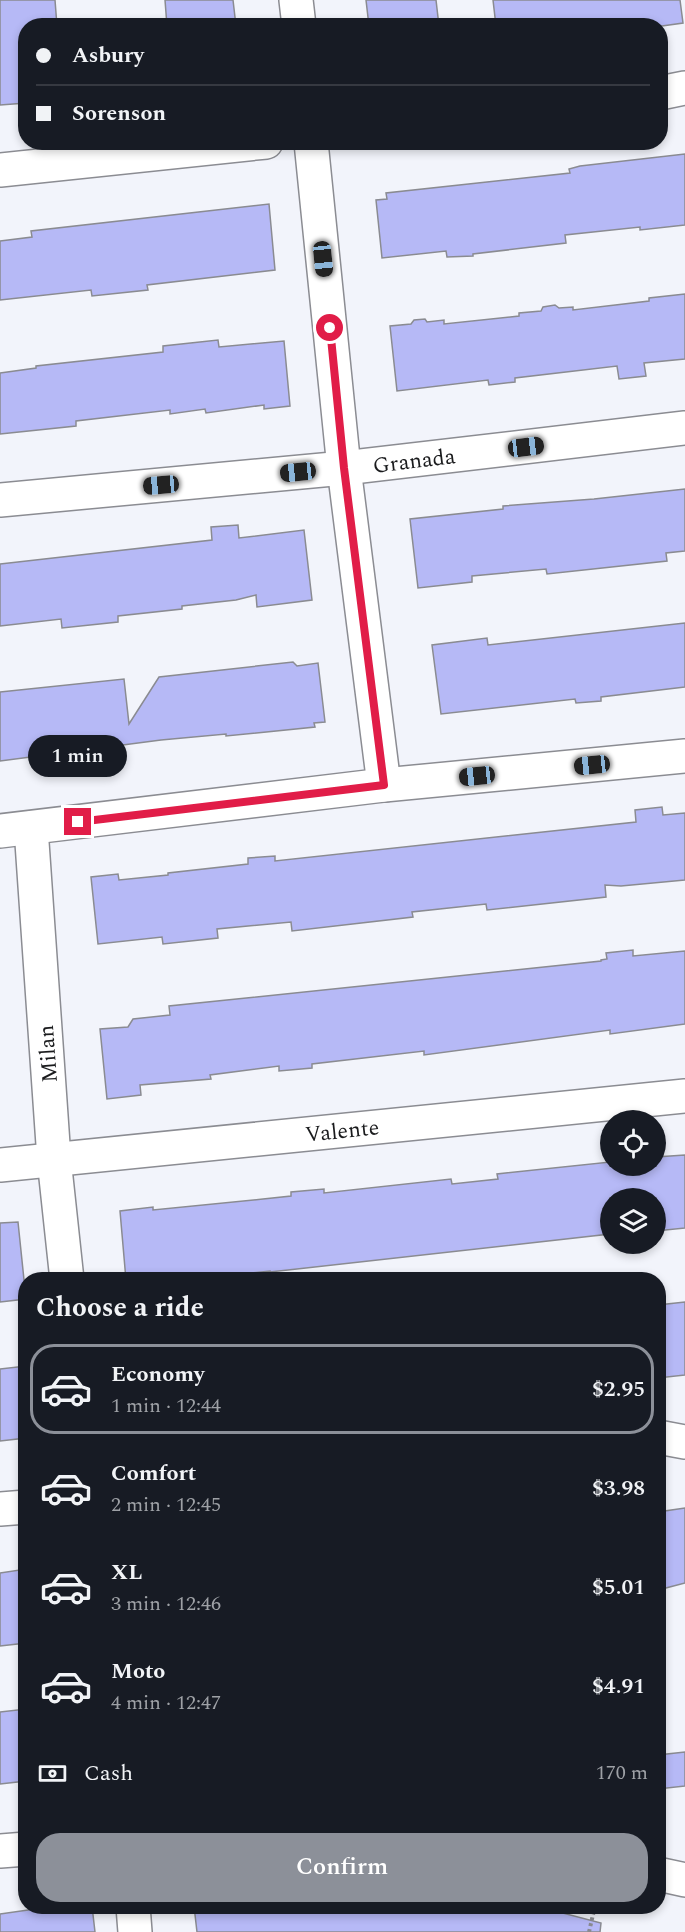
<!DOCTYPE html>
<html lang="en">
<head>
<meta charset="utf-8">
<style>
	body { margin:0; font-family:Spectral,serif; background:#20242c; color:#f1f3f6; height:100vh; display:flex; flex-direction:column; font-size:22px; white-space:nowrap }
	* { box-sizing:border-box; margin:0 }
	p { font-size:20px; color:#9ea1a6 }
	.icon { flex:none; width:33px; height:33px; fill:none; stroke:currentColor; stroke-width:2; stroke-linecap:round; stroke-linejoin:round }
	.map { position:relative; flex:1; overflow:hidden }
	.sheet { position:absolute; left:18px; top:1272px; width:648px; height:642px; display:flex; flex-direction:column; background:#171b24; border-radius:24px; box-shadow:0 3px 9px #0003 }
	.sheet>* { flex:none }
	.guide { position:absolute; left:18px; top:18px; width:650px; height:132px; border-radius:24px; box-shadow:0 3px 9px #0003; display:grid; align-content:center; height:132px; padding:0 18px; background:#171b24 }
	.tools { position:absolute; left:600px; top:1110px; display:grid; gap:12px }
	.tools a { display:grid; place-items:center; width:66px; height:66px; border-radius:50%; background:#171b24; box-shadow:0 3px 9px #0003; font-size:30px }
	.end { position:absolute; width:27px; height:27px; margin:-14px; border:8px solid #e11d48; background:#fff; box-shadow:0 0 0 3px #fff }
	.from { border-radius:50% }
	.bubble { position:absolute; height:42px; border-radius:21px; background:#171b24; box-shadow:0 3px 9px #0003; font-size:20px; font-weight:600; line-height:42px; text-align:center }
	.car { position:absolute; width:18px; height:36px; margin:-18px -9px; border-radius:8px; box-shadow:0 0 4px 2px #0007; background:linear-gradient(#222 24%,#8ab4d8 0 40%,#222 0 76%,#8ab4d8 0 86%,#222 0) }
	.guide b { display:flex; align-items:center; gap:21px; height:57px; font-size:22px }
	.guide b+b { border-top:2px solid #363941 }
	.guide i { width:15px; height:15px; background:#f1f3f6 }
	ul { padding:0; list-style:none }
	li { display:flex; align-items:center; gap:18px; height:90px; margin:0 12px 9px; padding:0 6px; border:3px solid transparent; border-radius:24px }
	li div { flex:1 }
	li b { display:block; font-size:22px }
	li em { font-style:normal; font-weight:600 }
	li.on { border-color:#8c9099 }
	li>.icon { width:54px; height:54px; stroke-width:1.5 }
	h2 { padding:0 18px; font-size:27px; line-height:72px }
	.pay { display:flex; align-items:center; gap:15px; height:66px; padding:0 18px; font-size:22px }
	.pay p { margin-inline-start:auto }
	.button { display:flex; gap:12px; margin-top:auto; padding:12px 18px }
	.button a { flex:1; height:69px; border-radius:24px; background:#8c9099; color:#fff; font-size:24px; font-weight:600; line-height:69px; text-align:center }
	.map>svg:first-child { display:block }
	.building { fill:#b6b9f6; stroke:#8a8b91; stroke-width:1.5 }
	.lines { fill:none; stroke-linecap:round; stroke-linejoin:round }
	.minor-casing { stroke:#8b8c92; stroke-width:36 }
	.path { stroke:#898a8f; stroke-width:4; stroke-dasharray:3 3; stroke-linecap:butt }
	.minor { stroke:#fff; stroke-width:33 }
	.route { stroke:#e11d48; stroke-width:8 }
	.labels { text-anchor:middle; stroke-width:4.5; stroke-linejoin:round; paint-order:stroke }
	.street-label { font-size:22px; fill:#1a1b1d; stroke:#fff }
</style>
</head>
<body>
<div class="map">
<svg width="685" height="1932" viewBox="0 0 685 1932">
	<rect width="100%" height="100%" fill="#f2f4fb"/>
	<!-- building -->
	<g class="building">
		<polygon points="0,0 55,0 57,26 26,26 26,103 0,105"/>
		<polygon points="165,0 233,0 236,26 167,26"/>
		<polygon points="366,0 436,0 439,26 369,26"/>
		<polygon points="493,0 680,0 683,23 662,26 496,26"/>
		<polygon points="685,154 685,225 640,230 640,227 565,235 566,243 473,254 473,256 447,257 446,251 382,258 376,200 387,199 386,193 570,173 569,169 580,166"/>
		<polygon points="269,204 275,270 147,285 148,290 92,296 91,290 0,300 0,241 32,237 31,231"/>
		<polygon points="685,294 685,359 644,363 646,376 619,379 617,366 515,378 515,382 489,385 488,380 397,391 390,326 411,324 414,320 425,319 427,322 444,320 444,324 519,316 519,313 541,311 543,307 555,305 559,308 573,307 573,310 649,301 649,298"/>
		<polygon points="218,340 219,347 284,341 290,406 264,409 264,405 206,413 205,409 170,414 170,410 76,421 76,426 0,434 0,373 36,368 36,366 163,352 163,346"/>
		<polygon points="685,489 685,551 666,553 667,561 547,574 546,569 472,576 472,582 418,588 410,519 503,509 503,506 594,499"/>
		<polygon points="238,525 239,538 304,530 312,600 257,607 256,595 236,600 182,606 182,609 118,616 118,622 62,628 61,619 0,626 0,564 212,540 211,527"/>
		<polygon points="685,623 685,687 601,697 601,701 576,703 575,699 441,714 432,645 487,638 488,645"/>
		<polygon points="293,662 297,666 318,663 325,722 314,723 315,727 226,736 226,734 161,740 0,761 0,692 124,679 129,724 159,677"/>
		<polygon points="662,807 663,815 685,813 685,880 621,886 605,885 606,897 487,910 486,904 412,912 413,917 292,931 291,922 217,929 218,938 163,944 162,937 98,944 91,877 118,874 119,880 168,875 168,873 248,864 248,858 275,856 275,861 636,822 635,810"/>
		<polygon points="633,950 633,956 685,951 685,1024 610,1034 610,1030 424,1055 424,1051 312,1064 312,1068 279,1071 279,1066 210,1075 211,1079 140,1085 141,1095 107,1099 100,1029 128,1027 133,1019 170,1015 169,1006 601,961 601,960 607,959 606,953"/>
		<polygon points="685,1155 685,1228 656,1231 656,1198 610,1198 610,1234 270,1272 270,1271 188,1280 126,1280 120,1211 153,1207 153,1210 263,1199 291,1196 291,1192 324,1189 324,1193 451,1179 452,1184 498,1179 497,1174 610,1162 610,1166 656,1166 656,1157"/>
		<polygon points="18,1222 26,1299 0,1302 0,1223"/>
		<polygon points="685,1302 685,1375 658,1378 658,1305"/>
		<polygon points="26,1366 26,1438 0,1441 0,1369"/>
		<polygon points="685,1508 685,1583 662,1589 658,1556 658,1512"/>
		<polygon points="26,1569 26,1643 0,1646 0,1573"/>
		<polygon points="26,1709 26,1781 0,1784 0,1712"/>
		<polygon points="685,1752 685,1786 658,1789 658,1755"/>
		<polygon points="56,1906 92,1906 95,1932 0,1932 0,1914"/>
		<polygon points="194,1906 536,1906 601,1923 600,1932 197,1932"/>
	</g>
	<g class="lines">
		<!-- minor casing -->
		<g class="minor-casing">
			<g id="minor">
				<polyline points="296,0 299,26"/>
				<polyline points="660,93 685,88"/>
				<polyline points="311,142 344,468 384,785"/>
				<polyline points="0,170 266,142"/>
				<polyline points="0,500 344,468 685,428"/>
				<polyline points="31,828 54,1159 67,1280"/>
				<polyline points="0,831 384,785 685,756"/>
				<polyline points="0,1165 685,1096"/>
				<polyline points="658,1437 685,1442"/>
				<polyline points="0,1509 26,1507"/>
				<polyline points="0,1851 26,1849"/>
				<polyline points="658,1874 685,1880"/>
				<polyline points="133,1906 135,1932"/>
			</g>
		</g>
		<!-- path -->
		<polyline class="path" points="589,1932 595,1906"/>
		<!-- minor -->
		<use href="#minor" class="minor"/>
	</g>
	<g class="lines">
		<!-- route -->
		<polyline class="route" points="78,822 384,785 344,468 330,328"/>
	</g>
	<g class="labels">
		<!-- street labels -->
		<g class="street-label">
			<text transform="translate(414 460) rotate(-7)" y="8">Granada</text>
			<text transform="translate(47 1054) rotate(-94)" y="8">Milan</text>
			<text transform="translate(342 1130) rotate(-6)" y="8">Valente</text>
		</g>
	</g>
</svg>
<div class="tools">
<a><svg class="icon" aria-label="locate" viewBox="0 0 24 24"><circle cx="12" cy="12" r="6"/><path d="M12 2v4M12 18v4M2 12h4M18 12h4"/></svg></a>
<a><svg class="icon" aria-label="layers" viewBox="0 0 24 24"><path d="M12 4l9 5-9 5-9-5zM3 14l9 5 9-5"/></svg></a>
</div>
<i class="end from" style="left:330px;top:328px"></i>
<i class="end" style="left:78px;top:822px"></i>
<div class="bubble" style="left:28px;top:735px;width:99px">1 min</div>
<i class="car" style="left:323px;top:259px;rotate:174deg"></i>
<i class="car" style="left:526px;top:447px;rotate:83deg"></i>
<i class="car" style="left:298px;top:472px;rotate:264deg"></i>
<i class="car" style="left:161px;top:485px;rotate:265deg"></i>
<i class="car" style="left:592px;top:765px;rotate:264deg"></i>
<i class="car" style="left:477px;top:776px;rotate:264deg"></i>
<div class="guide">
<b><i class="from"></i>Asbury</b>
<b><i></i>Sorenson</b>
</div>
<section class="sheet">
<h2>Choose a ride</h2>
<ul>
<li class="on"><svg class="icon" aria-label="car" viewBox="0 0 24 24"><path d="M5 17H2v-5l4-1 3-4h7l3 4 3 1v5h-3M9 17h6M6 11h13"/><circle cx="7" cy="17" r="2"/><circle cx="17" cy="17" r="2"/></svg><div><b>Economy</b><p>1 min · 12:44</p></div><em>$2.95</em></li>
<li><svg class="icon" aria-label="car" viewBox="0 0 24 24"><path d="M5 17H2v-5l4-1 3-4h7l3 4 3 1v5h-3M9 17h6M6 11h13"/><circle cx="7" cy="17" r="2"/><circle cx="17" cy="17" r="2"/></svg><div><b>Comfort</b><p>2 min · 12:45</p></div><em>$3.98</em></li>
<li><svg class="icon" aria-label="car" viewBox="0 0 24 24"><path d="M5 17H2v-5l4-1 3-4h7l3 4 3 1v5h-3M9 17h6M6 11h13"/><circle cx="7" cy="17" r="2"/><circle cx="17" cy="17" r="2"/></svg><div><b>XL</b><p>3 min · 12:46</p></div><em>$5.01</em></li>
<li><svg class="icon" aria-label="car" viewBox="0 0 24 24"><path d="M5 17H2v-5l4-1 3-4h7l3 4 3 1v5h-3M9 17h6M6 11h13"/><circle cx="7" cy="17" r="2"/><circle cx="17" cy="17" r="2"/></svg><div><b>Moto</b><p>4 min · 12:47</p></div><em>$4.91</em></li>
</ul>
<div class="pay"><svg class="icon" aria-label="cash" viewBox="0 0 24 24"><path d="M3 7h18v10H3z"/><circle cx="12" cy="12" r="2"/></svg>Cash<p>170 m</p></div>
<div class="button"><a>Confirm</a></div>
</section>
</div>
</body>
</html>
